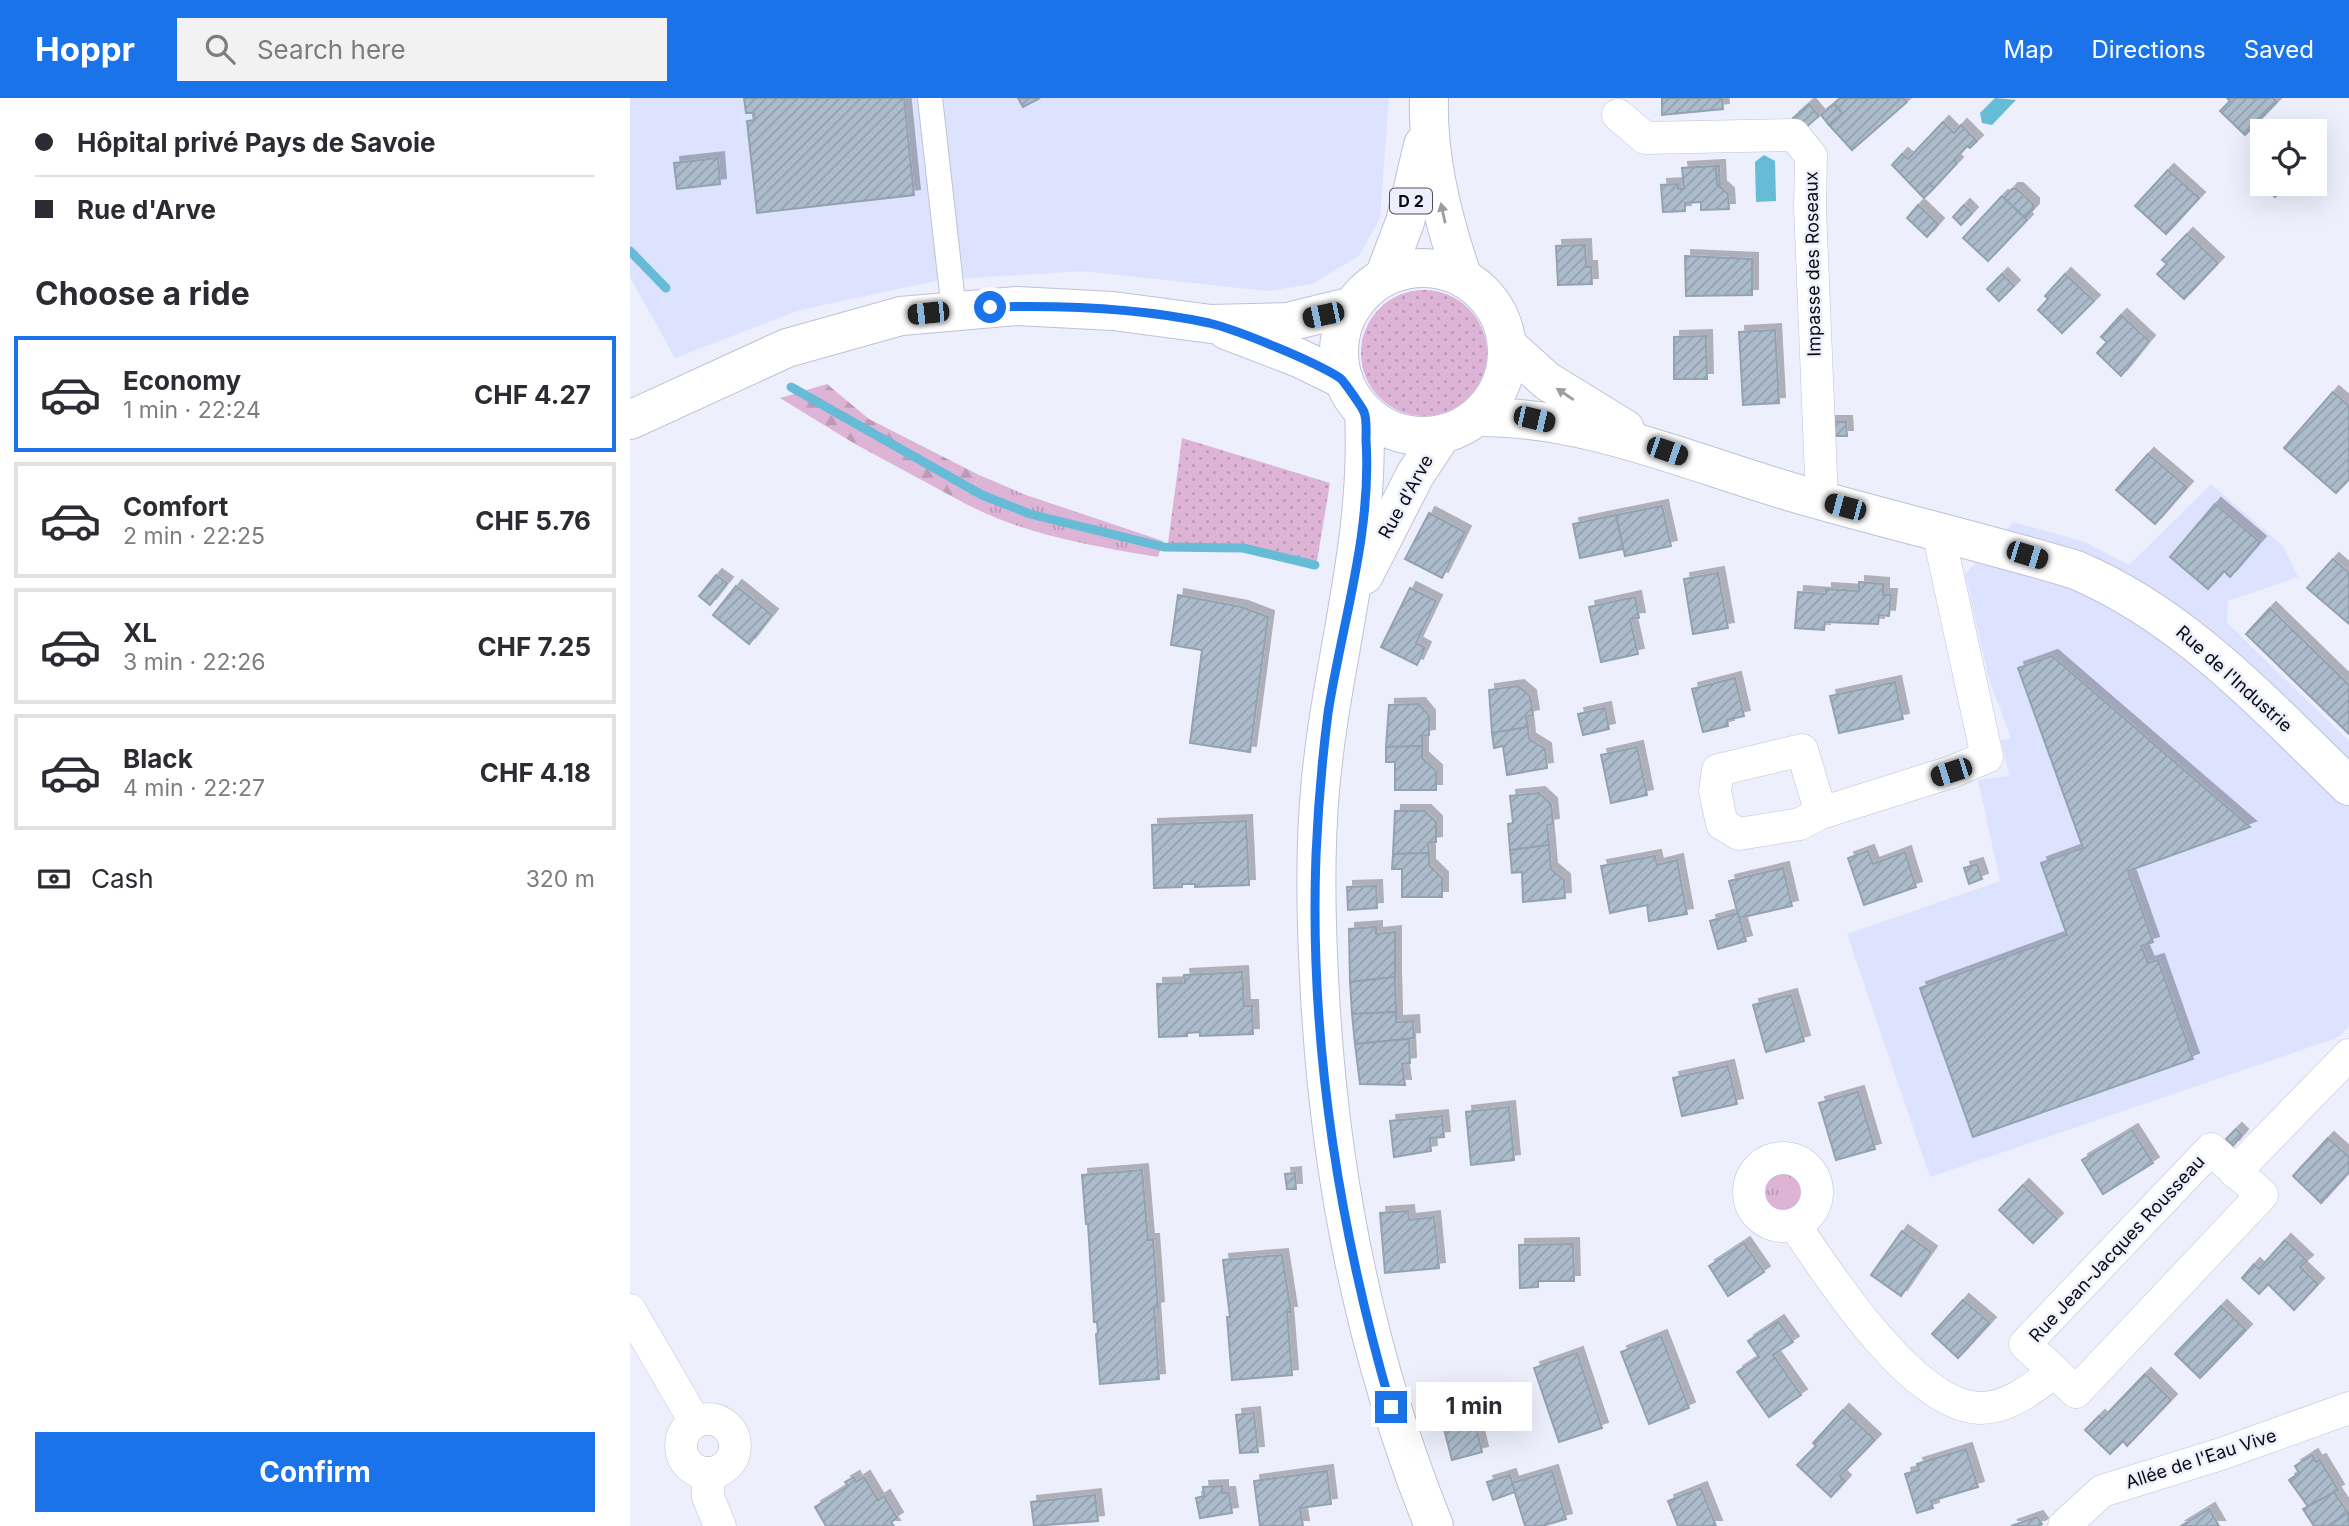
<!DOCTYPE html>
<html lang="en">
<head>
<meta charset="utf-8">
<style>
	body { margin:0; font-family:Inter,sans-serif; background:#f2f2f3; color:#2b2b33; height:100vh; display:flex; flex-direction:column; font-size:26px; white-space:nowrap }
	* { box-sizing:border-box; margin:0 }
	p { font-size:23px; color:#7c7c81 }
	.icon { flex:none; width:38px; height:38px; fill:none; stroke:currentColor; stroke-width:2; stroke-linecap:round; stroke-linejoin:round }
	.map { position:relative; flex:1; overflow:hidden }
	.details { display:flex; flex-direction:column; background:#fff; width:630px }
	.details>* { flex:none }
	.banner { display:grid; align-content:center; height:154px; padding:0 35px; background:#fff }
	.tools { position:absolute; left:1620px; top:21px; display:grid; gap:14px }
	.tools a { display:grid; place-items:center; width:77px; height:77px; border-radius:0px; background:#fff; box-shadow:0 7px 28px #0002; font-size:35px }
	.end { position:absolute; width:32px; height:32px; margin:-16px; border:9px solid #1a73e8; background:#fff; box-shadow:0 0 0 4px #fff }
	.from { border-radius:50% }
	.bubble { position:absolute; height:49px; border-radius:0px; background:#fff; box-shadow:0 7px 28px #0002; font-size:23px; font-weight:700; line-height:49px; text-align:center }
	.car { position:absolute; width:21px; height:42px; margin:-21px -10px; border-radius:9px; box-shadow:0 0 5px 2px #0007; background:linear-gradient(#222 24%,#8ab4d8 0 40%,#222 0 76%,#8ab4d8 0 86%,#222 0) }
	.banner b { display:flex; align-items:center; gap:24px; height:66px; font-size:26px }
	.banner b+b { border-top:2px solid #e1e1e2 }
	.banner i { width:18px; height:18px; background:#2b2b33 }
	ul { padding:0; list-style:none }
	li { display:flex; align-items:center; gap:21px; height:116px; margin:0 14px 10px; padding:0 21px; border:4px solid #e1e1e2; border-radius:0px }
	li div { flex:1 }
	li b { display:block; font-size:26px }
	li em { font-style:normal; font-weight:700 }
	li.active { border-color:#1a73e8 }
	li>.icon { width:63px; height:63px; stroke-width:1.5 }
	h2 { padding:0 35px; font-size:32px; line-height:84px }
	.pay { display:flex; align-items:center; gap:18px; height:77px; padding:0 35px; font-size:26px }
	.pay p { margin-inline-start:auto }
	.primary-button { display:flex; gap:14px; margin-top:auto; padding:14px 35px }
	.primary-button a { flex:1; height:80px; border-radius:0px; background:#1a73e8; color:#fff; font-size:28px; font-weight:700; line-height:80px; text-align:center }
	header { display:flex; align-items:center; gap:42px; box-sizing:border-box; height:98px; padding:0 35px; background:#1a73e8; color:#fff }
	header strong { font-size:33px }
	nav { display:flex; gap:38px; margin-inline-start:auto; font-size:24px }
	.search { width:490px; height:63px; background:#f2f2f3; display:flex; align-items:center; gap:18px; box-sizing:border-box; padding:0 24px; border-radius:0px; color:#7c7c81; font-size:26px }
	main { display:flex; flex:1; min-height:0 }
	.map>svg:first-child { display:block }
	.built { fill:#dde3fe }
	.grass { fill:url(#grass-tufts) }
	.forest { fill:url(#forest-firs) }
	.park { fill:url(#park-dots) }
	.water { fill:#66bcd7 }
	.lines { fill:none; stroke-linecap:round; stroke-linejoin:round }
	.stream { stroke:#66bcd7; stroke-width:9 }
	.building { fill:url(#building-hatch); stroke:#93a2b0; stroke-width:2; filter:url(#shadow) }
	.pedestrian-casing { stroke:#bec2d6; stroke-width:26 }
	.minor-casing { stroke:#bec2d6; stroke-width:33 }
	.secondary-casing { stroke:#bec2d6; stroke-width:40 }
	.primary-casing { stroke:#bec2d6; stroke-width:40 }
	.pedestrian { stroke:#fff; stroke-width:24 }
	.minor { stroke:#fff; stroke-width:32 }
	.secondary { stroke:#fff; stroke-width:38 }
	.primary { stroke:#fff; stroke-width:38 }
	.oneway { fill:#9d9da0 }
	.route { stroke:#1a73e8; stroke-width:9 }
	.labels { text-anchor:middle; stroke-width:5; stroke-linejoin:round; paint-order:stroke }
	.shield { fill:#edeffc; stroke:#4e4f58; stroke-width:2 }
	.shield-label { font-size:16px; font-weight:bold; fill:#0a0b11 }
	.street-label { font-size:18px; fill:#0a0b11; stroke:#edeffc }
</style>
</head>
<body>
<header>
<strong>Hoppr</strong>
<div class="search"><svg class="icon" aria-label="search" viewBox="0 0 24 24"><circle cx="10" cy="10" r="6"/><path d="M15 15l6 6"/></svg>Search here</div>
<nav><a>Map</a><a>Directions</a><a>Saved</a></nav>
</header>
<main>
<section class="details">
<div class="banner">
<b><i class="from"></i>Hôpital privé Pays de Savoie</b>
<b><i></i>Rue d'Arve</b>
</div>
<h2>Choose a ride</h2>
<ul>
<li class="active"><svg class="icon" aria-label="car" viewBox="0 0 24 24"><path d="M5 17H2v-5l4-1 3-4h7l3 4 3 1v5h-3M9 17h6M6 11h13"/><circle cx="7" cy="17" r="2"/><circle cx="17" cy="17" r="2"/></svg><div><b>Economy</b><p>1 min · 22:24</p></div><em>CHF 4.27</em></li>
<li><svg class="icon" aria-label="car" viewBox="0 0 24 24"><path d="M5 17H2v-5l4-1 3-4h7l3 4 3 1v5h-3M9 17h6M6 11h13"/><circle cx="7" cy="17" r="2"/><circle cx="17" cy="17" r="2"/></svg><div><b>Comfort</b><p>2 min · 22:25</p></div><em>CHF 5.76</em></li>
<li><svg class="icon" aria-label="car" viewBox="0 0 24 24"><path d="M5 17H2v-5l4-1 3-4h7l3 4 3 1v5h-3M9 17h6M6 11h13"/><circle cx="7" cy="17" r="2"/><circle cx="17" cy="17" r="2"/></svg><div><b>XL</b><p>3 min · 22:26</p></div><em>CHF 7.25</em></li>
<li><svg class="icon" aria-label="car" viewBox="0 0 24 24"><path d="M5 17H2v-5l4-1 3-4h7l3 4 3 1v5h-3M9 17h6M6 11h13"/><circle cx="7" cy="17" r="2"/><circle cx="17" cy="17" r="2"/></svg><div><b>Black</b><p>4 min · 22:27</p></div><em>CHF 4.18</em></li>
</ul>
<div class="pay"><svg class="icon" aria-label="cash" viewBox="0 0 24 24"><path d="M3 7h18v10H3z"/><circle cx="12" cy="12" r="2"/></svg>Cash<p>320 m</p></div>
<div class="primary-button"><a>Confirm</a></div>
</section>
<div class="map">
<svg width="1719" height="1428" viewBox="0 0 1719 1428">
	<defs>
		<pattern id="grass-tufts" width="24" height="20" patternUnits="userSpaceOnUse" patternTransform="scale(1.75)"><rect width="24" height="20" fill="#ddb4d6"/><path d="M3 7l-1-3M5 7V3M7 7l1-3M15 17l-1-3M17 17v-4M19 17l1-3" fill="none" stroke="#bc99b7"/></pattern>
		<pattern id="forest-firs" width="22" height="20" patternUnits="userSpaceOnUse" patternTransform="scale(1.75)"><rect width="22" height="20" fill="#ddb4d6"/><path d="M5 1l3.5 6h-7zM16 11l3.5 6h-7z" fill="#bc99b7"/></pattern>
		<pattern id="park-dots" width="8" height="8" patternUnits="userSpaceOnUse" patternTransform="scale(1.75)"><rect width="8" height="8" fill="#ddb4d6"/><path d="M2 2h.1M6 6h.1" fill="none" stroke="#bc99b7" stroke-width="1.8" stroke-linecap="round"/></pattern>
		<pattern id="building-hatch" width="6" height="6" patternUnits="userSpaceOnUse" patternTransform="scale(1.75)"><rect width="6" height="6" fill="#acbccb"/><path d="M-1 1l2-2M0 6l6-6M5 7l2-2" fill="none" stroke="#93a0ad"/></pattern>
		<filter id="shadow"><feDropShadow dx="6" dy="-6" stdDeviation="0" flood-color="#0004"/></filter>
	</defs>
	<rect width="100%" height="100%" fill="#edeffc"/>
	<!-- built -->
	<g class="built">
		<polygon points="0,0 759,0 750,120 729,158 682,186 637,193 451,173 310,182 170,212 45,260 0,179"/>
		<polygon points="1581,386 1653,448 1668,479 1598,503 1597,525 1719,643 1719,928 1710,938 1698,943 1300,1079 1217,836 1370,783 1348,682 1379,678 1371,642 1381,640 1359,581 1335,476 1384,424 1455,444 1499,467"/>
	</g>
	<!-- grass -->
	<g class="grass">
		<path d="M349 377 396 397 533 443 528 459C462 448 396 437 336 406Z"/>
		<circle cx="1153" cy="1094" r="25"/>
	</g>
	<!-- forest -->
	<polygon class="forest" points="197,286 239,321 349,377 336,406 225,346 150,300"/>
	<!-- park -->
	<g class="park">
		<circle cx="794" cy="255" r="63"/>
		<polygon points="552,340 700,385 687,463 610,446 538,445"/>
	</g>
	<!-- water -->
	<g class="water">
		<polygon points="1365,0 1386,2 1362,27 1352,25 1350,15"/>
		<polygon points="1134,57 1145,63 1146,103 1126,104 1125,64"/>
	</g>
	<g class="lines">
		<!-- stream -->
		<g class="stream">
			<polyline points="0,153 36,190"/>
			<polyline points="161,289 352,397 400,416 534,449 613,450 685,467"/>
		</g>
	</g>
	<!-- building -->
	<g class="building">
		<polygon points="114,0 274,0 284,97 127,115 117,23 125,22 124,15 116,15"/>
		<polygon points="388,0 410,0 393,9"/>
		<polygon points="1032,0 1092,0 1093,11 1032,17"/>
		<polygon points="1210,0 1273,0 1277,4 1222,52 1199,27 1212,15 1204,6"/>
		<polygon points="1597,0 1643,0 1647,4 1615,37 1590,13 1600,3"/>
		<polygon points="1179,6 1189,18 1174,31 1163,20"/>
		<polygon points="1204,6 1212,15 1199,27 1191,17"/>
		<polygon points="1313,24 1324,35 1331,27 1347,43 1340,50 1337,48 1324,62 1327,65 1304,90 1299,86 1290,96 1262,67 1272,56 1278,61"/>
		<polygon points="1633,48 1633,86 1649,86 1654,90 1645,99 1621,75 1630,65 1623,58"/>
		<polygon points="88,60 90,86 47,91 44,65"/>
		<polygon points="1086,68 1087,86 1098,96 1099,111 1071,112 1071,104 1055,105 1055,113 1033,114 1031,87 1048,86 1048,91 1054,91 1052,70"/>
		<polygon points="1086,68 1089,68 1090,89 1087,86"/>
		<polygon points="1538,72 1569,100 1536,136 1505,108"/>
		<polygon points="1299,86 1304,90 1294,100 1290,96"/>
		<polygon points="1382,91 1387,91 1403,106 1403,111 1395,120 1374,100"/>
		<polygon points="1372,98 1397,122 1358,163 1333,140"/>
		<polygon points="1288,107 1308,126 1297,139 1277,120"/>
		<polygon points="1334,107 1342,115 1331,127 1323,119"/>
		<polygon points="1557,136 1588,165 1554,201 1527,176 1537,166 1532,162"/>
		<polygon points="955,147 956,169 961,169 962,186 928,187 926,148"/>
		<polygon points="1055,158 1122,161 1122,197 1056,198"/>
		<polygon points="1372,176 1384,188 1369,203 1357,191"/>
		<polygon points="1435,176 1464,203 1432,235 1408,212 1418,201 1415,198"/>
		<polygon points="1491,217 1519,243 1491,278 1467,255 1477,244 1471,239"/>
		<polygon points="1145,232 1149,305 1113,307 1109,234"/>
		<polygon points="1076,238 1077,281 1044,281 1044,239"/>
		<polygon points="1703,294 1719,308 1719,381 1706,395 1654,350"/>
		<polygon points="1200,324 1216,324 1217,338 1200,338"/>
		<polygon points="1518,356 1557,389 1525,426 1486,392"/>
		<polygon points="1585,406 1630,444 1600,479 1594,473 1578,491 1540,459"/>
		<polygon points="1032,408 1041,448 995,458 986,417"/>
		<polygon points="799,415 835,434 812,480 775,461"/>
		<polygon points="986,417 993,451 950,460 943,426"/>
		<polygon points="1703,461 1719,475 1719,526 1677,490"/>
		<polygon points="1088,475 1098,530 1063,536 1054,481"/>
		<polygon points="86,477 97,485 80,507 69,498"/>
		<polygon points="1229,484 1253,486 1253,497 1261,497 1259,518 1249,517 1248,526 1195,524 1194,532 1165,530 1168,494 1196,496 1196,491 1229,493"/>
		<polygon points="106,488 142,517 119,546 83,517"/>
		<polygon points="780,490 806,503 786,545 795,550 787,567 751,549"/>
		<polygon points="548,497 612,509 638,519 620,654 560,645 572,552 541,547"/>
		<polygon points="1005,499 1009,520 1000,521 1008,556 971,564 959,509"/>
		<polygon points="1640,510 1719,587 1719,636 1616,536"/>
		<polygon points="1422,558 1620,729 1498,773 1523,844 1511,848 1518,865 1528,862 1563,961 1343,1039 1290,890 1437,837 1411,765 1453,750 1388,570"/>
		<polygon points="1105,580 1114,618 1097,622 1098,628 1073,634 1062,591"/>
		<polygon points="1265,584 1273,621 1209,635 1200,598"/>
		<polygon points="888,588 900,598 903,617 896,619 898,629 862,635 859,592"/>
		<polygon points="789,606 799,618 799,637 792,638 792,648 756,649 759,607"/>
		<polygon points="975,610 979,631 953,637 948,616"/>
		<polygon points="898,629 899,641 915,651 917,670 877,677 873,648 864,650 862,635"/>
		<polygon points="792,648 792,660 806,673 806,692 765,692 765,664 756,664 756,649"/>
		<polygon points="1007,649 1017,697 981,705 971,657"/>
		<polygon points="909,695 921,706 923,726 917,727 919,747 880,752 878,726 883,725 880,698"/>
		<polygon points="765,713 795,713 806,724 806,744 798,745 799,755 763,756"/>
		<polygon points="616,723 619,787 565,789 565,786 552,786 552,789 524,790 522,727"/>
		<polygon points="919,747 921,771 934,782 935,800 893,804 892,774 882,775 880,752"/>
		<polygon points="1238,753 1243,766 1275,754 1286,789 1234,807 1218,760"/>
		<polygon points="799,755 799,767 812,780 812,799 772,799 772,771 762,771 763,756"/>
		<polygon points="1025,758 1027,767 1047,762 1057,816 1019,823 1017,807 980,815 971,768"/>
		<polygon points="1347,766 1352,781 1339,786 1334,770"/>
		<polygon points="1153,770 1162,808 1109,820 1099,783"/>
		<polygon points="746,788 747,810 718,812 717,789"/>
		<polygon points="1108,815 1116,843 1088,851 1080,823"/>
		<polygon points="746,829 746,836 765,834 765,879 720,884 719,831"/>
		<polygon points="612,874 614,908 622,908 623,936 570,938 570,934 557,935 557,938 529,939 527,886 555,885 554,877"/>
		<polygon points="765,879 766,914 722,916 720,884"/>
		<polygon points="1161,897 1174,943 1136,954 1123,907"/>
		<polygon points="766,914 766,924 783,923 784,940 725,946 722,916"/>
		<polygon points="779,941 780,965 772,966 775,987 730,986 725,946"/>
		<polygon points="1098,968 1107,1006 1052,1018 1043,980"/>
		<polygon points="1228,994 1245,1051 1206,1062 1189,1005"/>
		<polygon points="879,1009 884,1062 841,1067 836,1014"/>
		<polygon points="812,1018 814,1039 800,1040 801,1053 764,1059 760,1023"/>
		<polygon points="1606,1031 1612,1037 1603,1048 1596,1041"/>
		<polygon points="1502,1032 1523,1065 1473,1096 1452,1062"/>
		<polygon points="1698,1040 1719,1059 1719,1074 1691,1105 1663,1078"/>
		<polygon points="512,1072 518,1142 523,1142 528,1209 524,1210 529,1281 470,1286 466,1236 468,1235 467,1224 464,1224 458,1126 456,1126 452,1077"/>
		<polygon points="665,1075 666,1091 657,1091 655,1076"/>
		<polygon points="1393,1087 1427,1121 1403,1145 1369,1112"/>
		<polygon points="778,1113 779,1122 804,1119 809,1170 755,1175 750,1115"/>
		<polygon points="1272,1133 1301,1154 1271,1198 1241,1177"/>
		<polygon points="1655,1142 1677,1163 1670,1169 1688,1186 1664,1212 1638,1186 1629,1196 1612,1180 1624,1166 1629,1171"/>
		<polygon points="1114,1145 1134,1174 1098,1198 1079,1168"/>
		<polygon points="943,1146 944,1183 908,1183 908,1189 890,1190 889,1147"/>
		<polygon points="652,1157 661,1214 657,1214 662,1277 602,1282 597,1219 600,1219 593,1162"/>
		<polygon points="1333,1202 1360,1225 1328,1260 1302,1236"/>
		<polygon points="1591,1208 1616,1232 1570,1280 1545,1256"/>
		<polygon points="1148,1223 1163,1244 1143,1257 1171,1297 1139,1319 1107,1274 1129,1259 1118,1243"/>
		<polygon points="1031,1238 1059,1310 1019,1326 991,1254"/>
		<polygon points="947,1255 972,1330 929,1344 904,1270"/>
		<polygon points="1515,1276 1541,1302 1497,1348 1493,1343 1480,1356 1455,1332 1469,1318 1472,1321"/>
		<polygon points="838,1296 852,1354 822,1362 807,1304"/>
		<polygon points="1213,1312 1245,1342 1210,1378 1215,1383 1201,1399 1167,1367 1186,1348 1183,1345"/>
		<polygon points="624,1315 628,1354 610,1355 606,1317"/>
		<polygon points="1336,1351 1348,1389 1301,1403 1303,1410 1287,1415 1275,1376 1289,1372 1287,1366"/>
		<polygon points="1682,1357 1686,1364 1690,1362 1708,1392 1679,1410 1659,1382 1669,1375 1665,1368"/>
		<polygon points="697,1373 701,1406 670,1410 673,1428 630,1428 624,1383"/>
		<polygon points="922,1373 936,1421 912,1428 895,1428 882,1385"/>
		<polygon points="880,1377 885,1394 863,1402 857,1384"/>
		<polygon points="224,1379 226,1384 234,1379 248,1402 254,1398 267,1420 261,1424 264,1428 196,1428 185,1409 218,1388 215,1384"/>
		<polygon points="592,1388 592,1395 599,1395 602,1415 570,1420 566,1400 574,1398 573,1389"/>
		<polygon points="1071,1390 1086,1428 1048,1428 1038,1403"/>
		<polygon points="1704,1394 1718,1415 1698,1428 1684,1428 1673,1411"/>
		<polygon points="465,1397 468,1423 404,1428 401,1404"/>
		<polygon points="1579,1411 1589,1428 1551,1428"/>
		<polygon points="1718,1415 1719,1428 1698,1428"/>
		<polygon points="1407,1419 1412,1426 1409,1428 1381,1428"/>
	</g>
	<g class="lines">
		<!-- pedestrian casing -->
		<g class="pedestrian-casing">
			<polyline id="pedestrian" points="300,0 324,213"/>
		</g>
		<!-- minor casing -->
		<g class="minor-casing">
			<g id="minor">
				<polyline points="988,17 1015,40 1164,37 1181,58 1180,109 1192,403"/>
				<polyline points="1191,715 1172,652 1088,672 1085,693 1092,726 1109,736 1170,726 1191,715 1321,674 1357,659 1308,433"/>
				<polygon points="1581,1051 1632,1097 1446,1294 1395,1246"/>
				<circle cx="1153" cy="1094" r="34"/>
				<polyline points="1605,1074 1719,957"/>
				<path d="M1164 1126C1199 1177 1284 1311 1352 1310 1380 1309 1403 1290 1424 1274"/>
				<polyline points="0,1212 65,1324"/>
				<circle cx="78" cy="1348" r="27"/>
				<polyline points="78,1375 78,1399 90,1428"/>
				<polyline points="1434,1428 1472,1393 1591,1356 1719,1310"/>
			</g>
		</g>
		<!-- secondary casing -->
		<g class="secondary-casing">
			<g id="secondary">
				<polyline points="596,232 669,260 714,282"/>
				<path d="M734 315C741 445 701 564 690 692 684 760 686 829 690 897 700 1080 735 1257 804 1428"/>
				<polyline points="0,322 157,250 271,218 387,208 483,213 581,226 658,224 723,208"/>
				<polyline points="734,477 785,377 812,336"/>
			</g>
		</g>
		<!-- primary casing -->
		<g class="primary-casing">
			<g id="primary">
				<path d="M799 0C797 61 813 123 833 180"/>
				<circle cx="793" cy="254" r="84"/>
				<polyline points="754,179 775,124 793,47"/>
				<polyline points="877,247 917,283 995,331"/>
				<path d="M848 319C954 318 1057 363 1158 393 1253 421 1350 443 1446 472 1556 519 1634 606 1719 688"/>
			</g>
		</g>
		<!-- pedestrian -->
		<use href="#pedestrian" class="pedestrian"/>
		<!-- minor -->
		<use href="#minor" class="minor"/>
		<!-- secondary -->
		<use href="#secondary" class="secondary"/>
		<!-- primary -->
		<use href="#primary" class="primary"/>
	</g>
	<!-- one-way arrows -->
	<defs><path id="oneway-solid" d="M-6-.8H1V-3.2L6.5 0L1 3.2V.8H-6Z" transform="scale(1.75)"/></defs>
	<g class="oneway">
		<use href="#oneway-solid" transform="translate(813 115) rotate(-102)"/>
		<use href="#oneway-solid" transform="translate(935 296) rotate(-146)"/>
	</g>
	<g class="lines">
		<!-- route -->
		<path class="route" d="M360 209C432 207 510 210 579 225 608 232 686 264 710 280 713 282 732 309 734 314 737 321 736 334 736 342 742 435 712 525 698 615 692 662 688 710 686 757 679 944 709 1130 761 1309"/>
	</g>
	<g class="labels">
		<!-- shield labels -->
		<rect class="shield" x="760" y="90.5" width="42" height="25" rx="5"/>
		<g class="shield-label">
			<text x="781" y="109">D 2</text>
		</g>
		<!-- street labels -->
		<g class="street-label">
			<text transform="translate(1183 166) rotate(-91)" y="6">Impasse des Roseaux</text>
			<text transform="translate(776 399) rotate(-61)" y="6">Rue d'Arve</text>
			<text transform="translate(1604 581) rotate(42)" y="6">Rue de l'Industrie</text>
			<text transform="translate(1487 1151) rotate(-47)" y="6">Rue Jean-Jacques Rousseau</text>
			<text transform="translate(1571 1361) rotate(-18)" y="6">Allée de l'Eau Vive</text>
		</g>
	</g>
</svg>
<div class="tools">
<a><svg class="icon" aria-label="locate" viewBox="0 0 24 24"><circle cx="12" cy="12" r="6"/><path d="M12 2v4M12 18v4M2 12h4M18 12h4"/></svg></a>
</div>
<i class="end from" style="left:360px;top:209px"></i>
<i class="end" style="left:761px;top:1309px"></i>
<div class="bubble" style="left:786px;top:1284px;width:116px">1 min</div>
<i class="car" style="left:298px;top:215px;rotate:264deg"></i>
<i class="car" style="left:693px;top:217px;rotate:258deg"></i>
<i class="car" style="left:904px;top:321px;rotate:103deg"></i>
<i class="car" style="left:1037px;top:353px;rotate:109deg"></i>
<i class="car" style="left:1215px;top:409px;rotate:285deg"></i>
<i class="car" style="left:1397px;top:457px;rotate:107deg"></i>
<i class="car" style="left:1321px;top:674px;rotate:252deg"></i>
</div>
</main>
</body>
</html>
